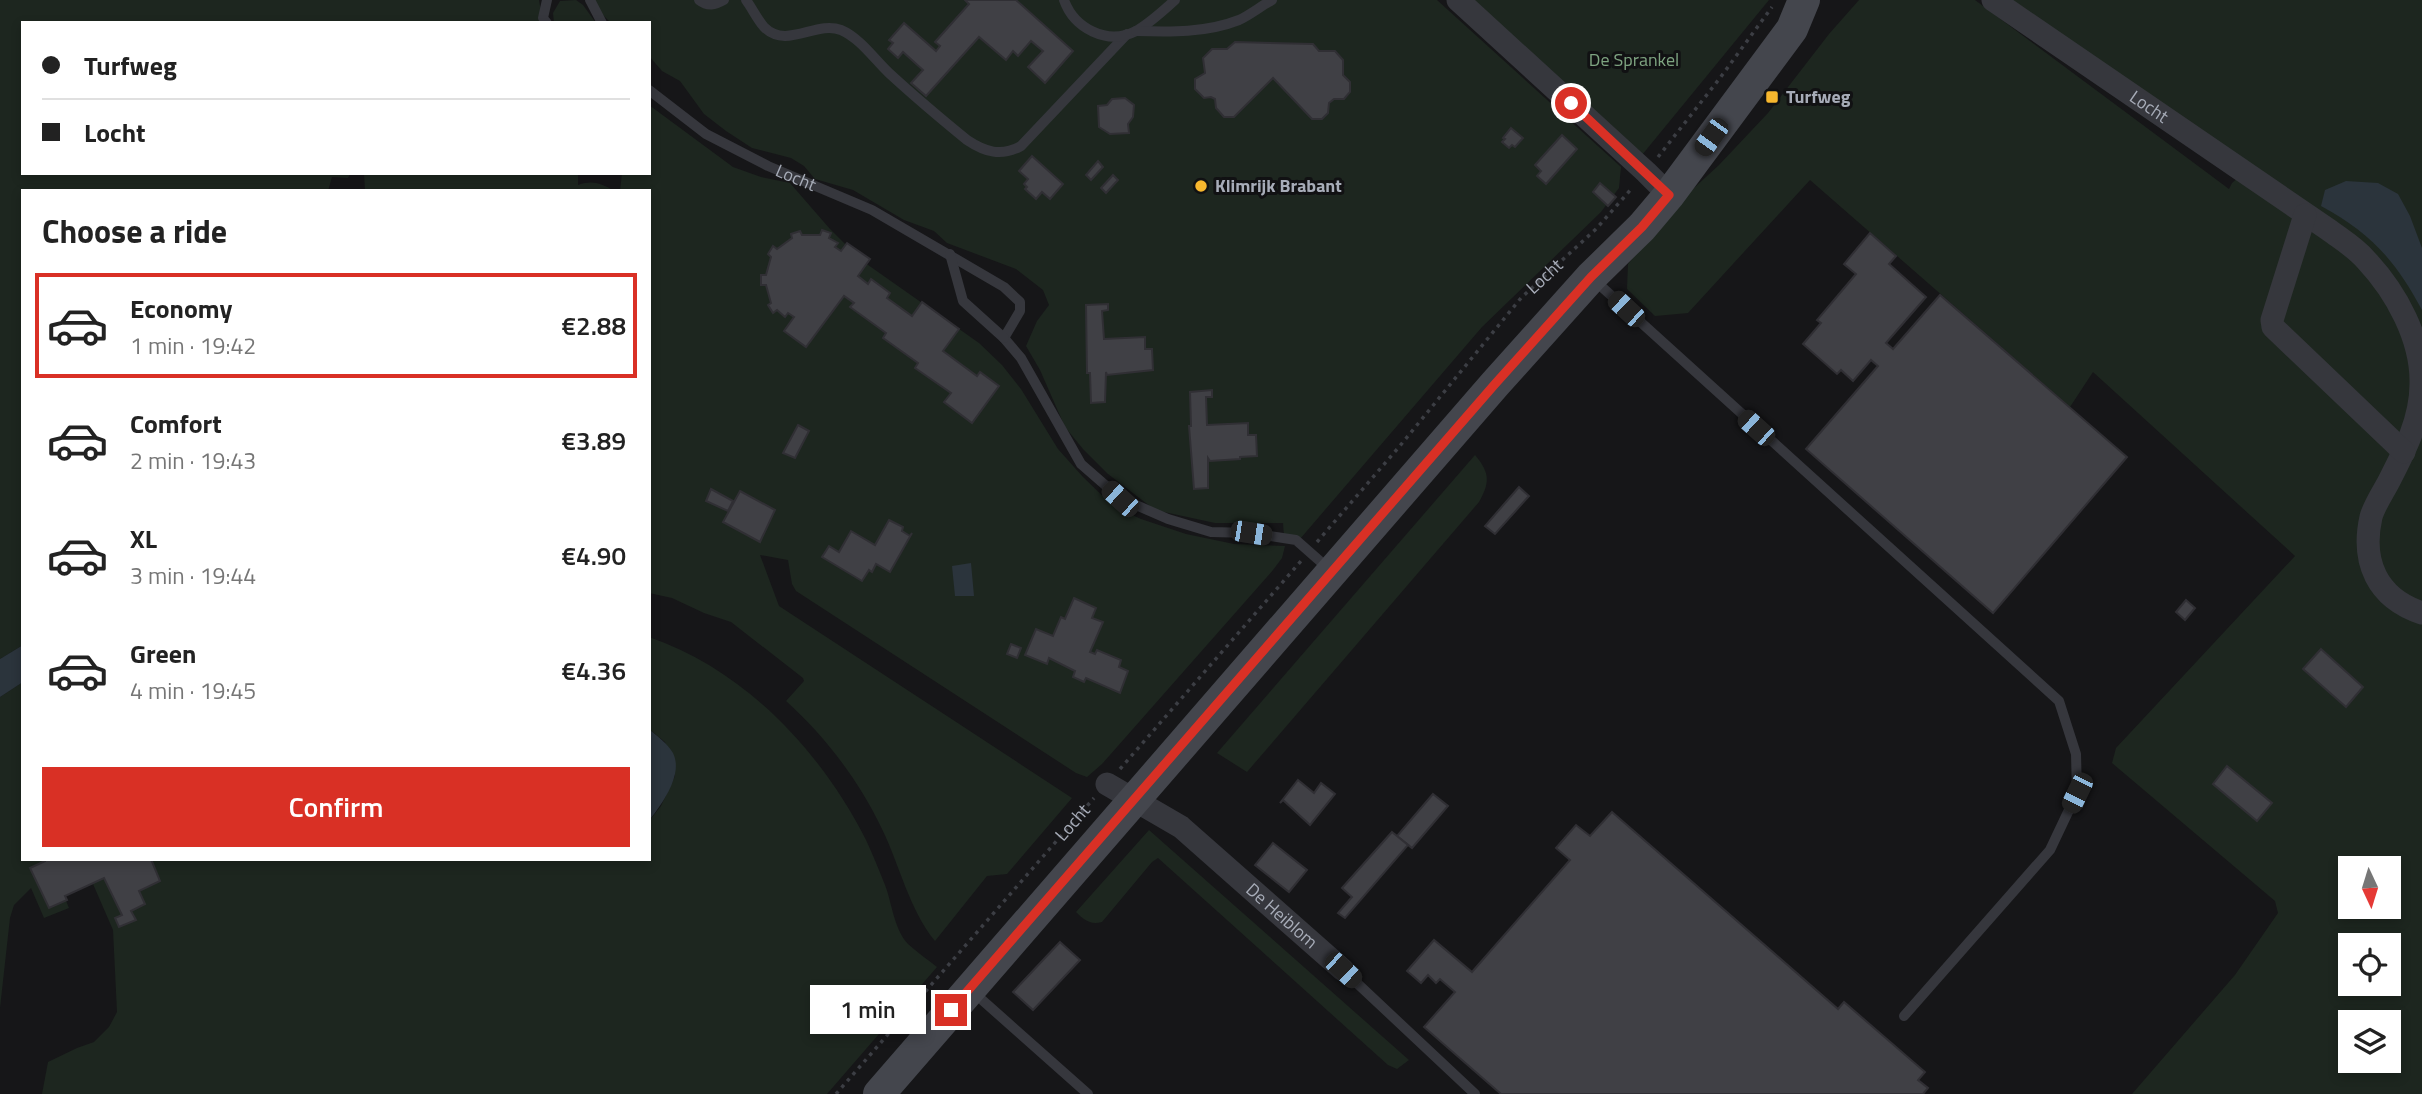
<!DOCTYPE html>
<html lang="en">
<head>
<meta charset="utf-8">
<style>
	body { margin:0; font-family:"Titillium Web",sans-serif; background:#f6f6f6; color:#222; height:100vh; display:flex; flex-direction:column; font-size:26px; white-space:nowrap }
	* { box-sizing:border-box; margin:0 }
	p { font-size:23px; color:#767676 }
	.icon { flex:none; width:38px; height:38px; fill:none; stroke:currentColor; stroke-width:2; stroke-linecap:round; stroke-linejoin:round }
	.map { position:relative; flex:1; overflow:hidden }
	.drawer { position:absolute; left:21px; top:189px; width:630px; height:672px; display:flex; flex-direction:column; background:#fff; border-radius:0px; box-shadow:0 4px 10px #0003 }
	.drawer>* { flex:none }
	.top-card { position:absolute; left:21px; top:21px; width:630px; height:154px; border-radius:0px; box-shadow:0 4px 10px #0003; display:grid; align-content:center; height:154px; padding:0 21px; background:#fff }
	.needle { width:46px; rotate:176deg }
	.buttons { position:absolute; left:2338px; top:856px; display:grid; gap:14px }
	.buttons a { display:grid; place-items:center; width:63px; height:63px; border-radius:0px; background:#fff; box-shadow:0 4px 10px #0003; font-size:35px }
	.end { position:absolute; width:32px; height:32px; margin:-16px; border:9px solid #d93025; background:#fff; box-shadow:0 0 0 4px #fff }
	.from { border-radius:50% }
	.bubble { position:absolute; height:49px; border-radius:0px; background:#fff; box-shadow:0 4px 10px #0003; font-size:23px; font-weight:600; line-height:49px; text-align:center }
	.car { position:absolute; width:21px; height:42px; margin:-21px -10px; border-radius:9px; box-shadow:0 0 5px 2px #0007; background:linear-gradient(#222 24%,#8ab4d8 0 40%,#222 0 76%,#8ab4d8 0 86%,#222 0) }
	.top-card b { display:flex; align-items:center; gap:24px; height:66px; font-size:26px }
	.top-card b+b { border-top:2px solid #e0e0e0 }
	.top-card i { width:18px; height:18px; background:#222 }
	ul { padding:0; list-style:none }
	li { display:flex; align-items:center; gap:21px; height:105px; margin:0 14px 10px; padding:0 7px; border:4px solid transparent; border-radius:0px }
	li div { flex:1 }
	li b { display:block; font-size:26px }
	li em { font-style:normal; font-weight:600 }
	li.active { border-color:#d93025 }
	li>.icon { width:63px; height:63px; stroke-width:1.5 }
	h2 { padding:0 21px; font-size:32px; line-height:84px }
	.primary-button { display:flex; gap:14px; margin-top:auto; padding:14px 21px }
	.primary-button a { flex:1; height:80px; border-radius:0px; background:#d93025; color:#fff; font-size:28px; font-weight:600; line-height:80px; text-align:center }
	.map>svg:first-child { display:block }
	.green { fill:#1d261f; fill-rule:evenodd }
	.water { fill:#2b343c }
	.building { fill:#404045; stroke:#302f34; stroke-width:2 }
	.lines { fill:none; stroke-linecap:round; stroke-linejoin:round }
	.path { stroke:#3c3e44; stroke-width:3.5; stroke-dasharray:3.5 5; stroke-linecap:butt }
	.lane { stroke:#36373d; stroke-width:10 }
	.street { stroke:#36373d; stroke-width:23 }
	.secondary { stroke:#44464d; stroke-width:32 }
	.route { stroke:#d93025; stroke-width:9 }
	.poi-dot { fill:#f7b72e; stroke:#111113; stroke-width:2.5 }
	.labels { text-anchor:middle; stroke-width:6; stroke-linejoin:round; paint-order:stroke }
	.park-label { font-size:18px; fill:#7ea481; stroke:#111113 }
	.poi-label { font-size:18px; font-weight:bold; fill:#a7acb8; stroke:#111113; text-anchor:start }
	.street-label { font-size:18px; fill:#a7acb8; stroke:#111113 }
</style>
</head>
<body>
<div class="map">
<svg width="2422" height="1094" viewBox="0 0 2422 1094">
	<rect width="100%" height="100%" fill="#161618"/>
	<!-- green -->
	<g class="green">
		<polygon points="0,0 539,0 543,23 23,23 23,173 350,174 348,178 332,177 328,191 23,191 23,645 0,659"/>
		<polygon points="576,0 583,5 596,23 554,23 553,13 560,1"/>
		<polygon points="588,0 1437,0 1621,167 1619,188 1601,212 1482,327 1300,539 1284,537 1283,523 1215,523 1155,510 1108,474 1083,449 1065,427 1040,370 1026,346 1037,321 1049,305 1043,290 1016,269 947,243 934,231 904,220 853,190 815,179 804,166 791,158 752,148 726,131 704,114 680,81 662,71 649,56 649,23 611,23"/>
		<polygon points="1473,0 1769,0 1642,155"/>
		<path d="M1859 0H1975L2229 189 2232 183 2251 166 2006 0H2422V1094H2132L2235 975 2278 913 2275 901 2112 763 2116 748 2295 556 2093 372 2070 407 1810 180 1688 313 1655 316 1627 289 1628 264 1682 199 1719 165 1768 113 1829 34ZM2350 868H2389V906H2350ZM2350 945H2389V984H2350ZM2350 1022H2389V1060H2350Z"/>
		<path d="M649 105 733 167 761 177 790 183 830 229 861 260 979 343 1002 365 1021 389 1058 449 1083 477 1113 506 1141 519 1186 534 1234 544 1285 546 1282 558 1273 570 1102 764 1087 777 1076 773 796 591 792 584 788 560 760 555 779 606 1072 798 1007 874 987 876 935 941C909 909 900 866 882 829 859 781 826 737 786 701L804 681 803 678 731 622 704 613 672 598 649 593V191H620L622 173H649Z"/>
		<path d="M364 173H569L578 175V185C592 180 601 183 614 191H365Z"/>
		<path d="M1475 455C1490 473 1490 482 1479 502L1247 772 1217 753Z"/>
		<path d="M649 637C745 670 821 751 866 840 873 855 879 870 885 885 892 903 894 929 908 944 917 952 928 960 937 967L827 1094H42L48 1062 77 1048 94 1042 109 1027 117 1012 113 930 93 884 64 896 69 908 44 918 31 888 14 905 10 918 0 1008V697L23 682V859H649V821L661 806 675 776 665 742 649 729Z"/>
		<path d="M1149 830 1409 1060 1397 1069 1388 1065 1158 858 1152 862 1102 922C1090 925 1084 920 1076 912Z"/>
	</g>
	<!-- water -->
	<g class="water">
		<path d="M2346 181 2378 183 2398 194 2410 216 2422 248V310C2395 260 2371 233 2321 206L2325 190Z"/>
		<polygon points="971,563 974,596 955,596 952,566"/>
		<polygon points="23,645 23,682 0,697 0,659"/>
		<path d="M649 729C657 736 668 744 673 753 684 775 661 805 649 821Z"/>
	</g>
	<!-- building -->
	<g class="building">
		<polygon points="965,0 1016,0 1073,51 1045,83 1028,67 1043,51 1031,41 1018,56 1013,51 1006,60 979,37 926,96 911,83 923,70 903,52 898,58 888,49 893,43 889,40 904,23 936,51 940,46 935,42 969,4"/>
		<polygon points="1235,42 1313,44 1319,51 1335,51 1343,60 1343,75 1350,82 1350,92 1344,99 1334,99 1329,103 1328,113 1322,119 1312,119 1273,78 1234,117 1224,117 1216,108 1215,99 1211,97 1204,98 1195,89 1195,79 1205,73 1203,58 1212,49 1227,49"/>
		<polygon points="1125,98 1134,105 1133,117 1128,124 1129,133 1110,134 1099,127 1098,106 1107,105 1112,99"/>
		<polygon points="1511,128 1523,138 1515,147 1512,145 1509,148 1502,142 1505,139 1503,138"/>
		<polygon points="1562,135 1577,149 1546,184 1537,176 1541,171 1535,165"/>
		<polygon points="1032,156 1063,184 1050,199 1042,192 1036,199 1025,189 1027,187 1024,184 1028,179 1019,171"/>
		<polygon points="1098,161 1103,167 1091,180 1086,175"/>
		<polygon points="1113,175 1118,180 1106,193 1101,188"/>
		<polygon points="1600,183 1616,197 1608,206 1593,192"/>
		<polygon points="822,230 831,233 829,238 838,243 835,247 841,251 847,243 870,259 858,276 868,284 871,279 890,293 887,298 912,316 922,302 959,329 943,351 977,376 980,372 999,386 972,423 944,402 951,393 915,368 918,363 883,338 886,333 850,307 854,303 844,296 806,347 784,331 794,317 788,313 785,317 777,310 773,313 768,305 771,303 766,285 761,285 761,275 766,275 771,257 768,254 773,246 777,249 792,238 791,234 800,231 802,235 820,235"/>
		<polygon points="1870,233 1896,256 1889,264 1926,297 1886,343 1893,349 1940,295 2127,457 1993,613 1806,449 1878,366 1871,360 1853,381 1841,370 1837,374 1803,344 1821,323 1817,320 1856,274 1844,264"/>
		<polygon points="1108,304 1108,310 1102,311 1104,339 1145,337 1145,349 1152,349 1153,370 1107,375 1106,372 1105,402 1091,403 1090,373 1087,373 1086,305"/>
		<polygon points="1212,390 1212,397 1206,397 1207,425 1248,423 1248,435 1256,435 1257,456 1240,457 1240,459 1210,461 1208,458 1208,488 1194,489 1189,426 1191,426 1190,392"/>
		<polygon points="798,425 809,431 795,458 783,453"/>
		<polygon points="1519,487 1529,496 1495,534 1485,526"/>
		<polygon points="711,489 733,501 728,511 706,501"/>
		<polygon points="740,491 775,510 760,542 723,522"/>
		<polygon points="889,520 903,527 902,531 910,536 912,533 890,572 876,564 872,572 869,570 862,581 822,557 829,546 839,552 851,531 875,545"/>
		<polygon points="1074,598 1096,608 1092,618 1103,622 1090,652 1095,654 1097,650 1121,660 1119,667 1128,671 1120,693 1086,678 1084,682 1073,677 1075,671 1049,658 1047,664 1025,655 1036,629 1053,636 1061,617 1065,619"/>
		<polygon points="2186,600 2195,608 2185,620 2176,612"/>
		<polygon points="1011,644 1021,648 1017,658 1007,654"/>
		<polygon points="2321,649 2363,687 2346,707 2303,669"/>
		<polygon points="2227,766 2272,803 2257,821 2213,784"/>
		<polygon points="1298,780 1314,793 1321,783 1335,794 1310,825 1283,800 1280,803"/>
		<polygon points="1433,794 1448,806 1412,848 1397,836"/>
		<polygon points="1612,812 1838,1009 1844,1002 1925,1072 1918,1080 1928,1088 1923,1094 1501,1094 1424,1027 1455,992 1440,979 1436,983 1428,975 1421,983 1407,971 1434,940 1472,972 1570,860 1556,848 1576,825 1590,836"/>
		<polygon points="1392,832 1408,845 1345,918 1338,913 1352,897 1342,888"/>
		<polygon points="1273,843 1307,870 1289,892 1255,865"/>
		<polygon points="45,859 151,859 160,881 139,891 145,904 131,911 136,920 119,927 115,918 122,915 104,878 65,896 67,900 49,908 30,868 45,861"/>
		<polygon points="1060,942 1080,960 1033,1010 1013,992"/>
	</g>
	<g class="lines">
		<!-- path -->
		<g class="path">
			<polyline points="1658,157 1720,78 1772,7"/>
			<path id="s1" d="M1317 542 1399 447 1521 298 1596 229 1633 187"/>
			<polyline points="1120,769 1301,561"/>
			<path id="s2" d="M836 1094 1094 798"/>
		</g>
		<!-- lane -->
		<g class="lane">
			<polyline points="590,0 602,23"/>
			<path d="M699 0C708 7 715 5 724 0"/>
			<path d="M746 0C752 8 757 19 764 27 787 50 816 20 841 30 860 38 875 60 889 73 914 96 940 118 967 140 985 152 1001 157 1021 146L1127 34"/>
			<path d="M1064 0C1074 28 1107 46 1136 31 1150 23 1163 11 1175 0"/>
			<polyline points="547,23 543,18 547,0"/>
			<path d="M1136 31C1170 32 1206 33 1239 20 1250 15 1261 6 1272 0"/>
			<path id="s3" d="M649 90 706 134 768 166 872 210 1004 287 1020 302V311L1004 338 1021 358 1081 464 1120 498 1168 519 1211 532 1251 533 1296 540 1330 570"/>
			<polyline points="950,254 963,301 1004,338"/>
			<polyline points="1593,279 2059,701 2076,754 2077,793 2050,850 1904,1016"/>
			<polyline points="1343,970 1475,1094"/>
			<polyline points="972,991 1088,1094"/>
		</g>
		<!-- street -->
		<g class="street">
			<polyline points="1458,0 1646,172 1669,195"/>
			<path id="s4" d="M1993 0 2329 230C2341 239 2356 248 2366 260 2396 292 2422 339 2421 384 2421 420 2404 452 2388 483 2382 494 2374 506 2371 517 2361 562 2377 598 2422 613"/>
			<polyline points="2305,215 2272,320 2273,327 2404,452"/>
			<path id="s5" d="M1107 784 1181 827 1343 970"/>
		</g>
		<!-- secondary -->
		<polyline class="secondary" points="879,1094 1495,384 1591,277 1642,227 1669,195 1792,29 1804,0"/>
	</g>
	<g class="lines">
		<!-- route -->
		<polyline class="route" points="951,1010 1495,384 1591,277 1642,227 1669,195 1571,103"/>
	</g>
	<!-- markers -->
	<g class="poi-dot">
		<rect x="1765" y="90" width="14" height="14" rx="3.5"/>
		<circle cx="1201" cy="186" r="7"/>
	</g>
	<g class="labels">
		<!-- park labels -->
		<g class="park-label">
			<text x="1634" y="66">De Sprankel</text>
		</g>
		<!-- poi labels -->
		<g class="poi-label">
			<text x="1786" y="103">Turfweg</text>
			<text x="1215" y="192">Klimrijk Brabant</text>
		</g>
		<!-- street labels -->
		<g class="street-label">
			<text dy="6" stroke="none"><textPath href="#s4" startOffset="189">Locht</textPath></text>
			<text dy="6" stroke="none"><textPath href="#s3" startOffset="172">Locht</textPath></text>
			<text dy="6" stroke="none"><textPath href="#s1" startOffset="350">Locht</textPath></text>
			<text dy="6" stroke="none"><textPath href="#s2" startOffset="360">Locht</textPath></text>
			<text dy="6" stroke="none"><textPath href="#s5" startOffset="220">De Heiblom</textPath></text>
		</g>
	</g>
</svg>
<div class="buttons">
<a><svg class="needle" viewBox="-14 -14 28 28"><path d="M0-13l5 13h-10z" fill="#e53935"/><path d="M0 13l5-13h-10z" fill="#767676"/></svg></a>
<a><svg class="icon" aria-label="locate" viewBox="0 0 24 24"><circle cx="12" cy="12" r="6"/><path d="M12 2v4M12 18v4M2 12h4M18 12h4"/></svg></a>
<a><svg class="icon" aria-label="layers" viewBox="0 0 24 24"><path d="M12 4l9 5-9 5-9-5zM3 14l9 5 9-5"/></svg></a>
</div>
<i class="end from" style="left:1571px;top:103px"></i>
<i class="end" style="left:951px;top:1010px"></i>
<div class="bubble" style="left:810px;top:985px;width:116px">1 min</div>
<i class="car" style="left:1711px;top:137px;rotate:216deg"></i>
<i class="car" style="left:1626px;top:309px;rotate:313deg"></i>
<i class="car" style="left:1756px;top:428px;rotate:312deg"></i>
<i class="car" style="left:1120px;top:499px;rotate:312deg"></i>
<i class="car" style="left:1251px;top:533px;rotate:99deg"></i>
<i class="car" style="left:2077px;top:793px;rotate:206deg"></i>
<i class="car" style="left:1343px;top:970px;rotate:133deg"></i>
<div class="top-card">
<b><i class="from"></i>Turfweg</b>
<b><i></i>Locht</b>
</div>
<section class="drawer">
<h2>Choose a ride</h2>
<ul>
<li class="active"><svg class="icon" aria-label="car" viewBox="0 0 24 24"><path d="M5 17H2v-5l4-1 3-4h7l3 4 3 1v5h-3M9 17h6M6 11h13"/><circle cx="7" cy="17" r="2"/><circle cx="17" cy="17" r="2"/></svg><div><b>Economy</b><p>1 min · 19:42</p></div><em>€2.88</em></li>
<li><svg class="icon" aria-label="car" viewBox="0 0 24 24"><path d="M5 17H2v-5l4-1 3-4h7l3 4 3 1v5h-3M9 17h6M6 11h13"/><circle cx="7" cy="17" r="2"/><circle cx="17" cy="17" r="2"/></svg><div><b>Comfort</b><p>2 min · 19:43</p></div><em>€3.89</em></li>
<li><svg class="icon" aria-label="car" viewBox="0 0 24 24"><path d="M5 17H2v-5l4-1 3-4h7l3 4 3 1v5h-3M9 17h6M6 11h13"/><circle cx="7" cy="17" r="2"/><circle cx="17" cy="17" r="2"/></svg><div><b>XL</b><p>3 min · 19:44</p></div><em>€4.90</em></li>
<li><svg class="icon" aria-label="car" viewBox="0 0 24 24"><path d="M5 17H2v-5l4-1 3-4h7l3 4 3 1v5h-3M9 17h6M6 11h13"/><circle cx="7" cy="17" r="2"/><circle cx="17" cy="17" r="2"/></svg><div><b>Green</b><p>4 min · 19:45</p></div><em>€4.36</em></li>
</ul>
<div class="primary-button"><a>Confirm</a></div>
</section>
</div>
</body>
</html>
